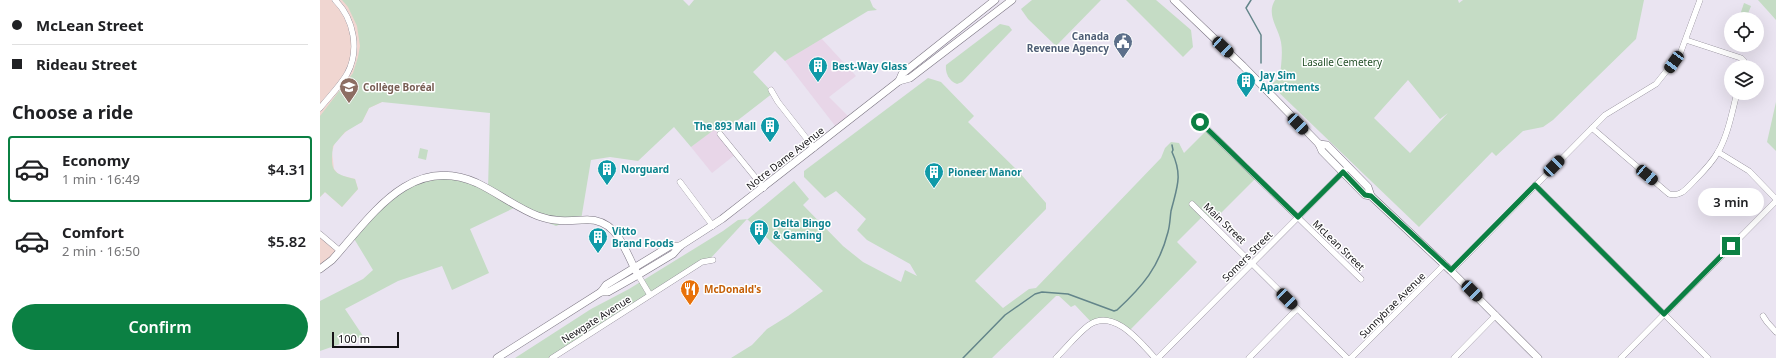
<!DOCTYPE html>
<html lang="en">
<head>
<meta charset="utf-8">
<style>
	body { margin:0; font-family:"Noto Sans",sans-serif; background:#f6f6f6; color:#202124; height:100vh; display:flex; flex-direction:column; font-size:15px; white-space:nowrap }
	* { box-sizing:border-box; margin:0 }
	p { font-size:13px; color:#757577 }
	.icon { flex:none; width:22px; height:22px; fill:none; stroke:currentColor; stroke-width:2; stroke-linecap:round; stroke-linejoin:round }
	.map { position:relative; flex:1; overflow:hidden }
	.details { display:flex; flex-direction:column; background:#fff; width:320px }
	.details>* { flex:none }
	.top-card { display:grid; align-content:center; height:88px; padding:0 12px; background:#fff }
	.fabs { position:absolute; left:1404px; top:12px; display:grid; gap:8px }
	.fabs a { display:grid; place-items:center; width:40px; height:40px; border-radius:50%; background:#fff; box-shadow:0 4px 16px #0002; font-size:20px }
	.scale { position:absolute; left:12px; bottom:10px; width:67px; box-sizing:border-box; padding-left:4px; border:2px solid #151317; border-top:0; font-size:11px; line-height:14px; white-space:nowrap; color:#151317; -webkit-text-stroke:3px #fff; paint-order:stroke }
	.end { position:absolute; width:18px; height:18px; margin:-9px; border:5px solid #0b8043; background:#fff; box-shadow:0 0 0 2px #fff }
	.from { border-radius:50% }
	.bubble { position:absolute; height:28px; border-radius:14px; background:#fff; box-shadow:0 4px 16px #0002; font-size:13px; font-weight:600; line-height:28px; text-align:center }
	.car { position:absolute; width:12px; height:24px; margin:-12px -6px; border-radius:5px; box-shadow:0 0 3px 1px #0007; background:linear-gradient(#222 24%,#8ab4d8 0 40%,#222 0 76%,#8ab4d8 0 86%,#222 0) }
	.top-card b { display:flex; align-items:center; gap:14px; height:38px; font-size:15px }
	.top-card b+b { border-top:1px solid #e0e0e0 }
	.top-card i { width:10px; height:10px; background:#202124 }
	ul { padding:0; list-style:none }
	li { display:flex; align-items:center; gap:12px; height:66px; margin:0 8px 6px; padding:0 4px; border:2px solid transparent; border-radius:4px }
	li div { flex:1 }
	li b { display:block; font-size:15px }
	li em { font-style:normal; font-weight:600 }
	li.current { border-color:#0b8043 }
	li>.icon { width:36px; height:36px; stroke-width:1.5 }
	h2 { padding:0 12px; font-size:18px; line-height:48px }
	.cta { display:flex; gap:8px; margin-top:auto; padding:8px 12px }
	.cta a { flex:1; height:46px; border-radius:24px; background:#0b8043; color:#fff; font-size:16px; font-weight:600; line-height:46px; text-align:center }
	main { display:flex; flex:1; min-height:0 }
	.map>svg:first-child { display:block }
	.industrial { fill:#e8d6e8 }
	.education { fill:#f0d6d1 }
	.green { fill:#c5dcc5; fill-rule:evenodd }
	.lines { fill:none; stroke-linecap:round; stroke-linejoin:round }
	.stream { stroke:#63858a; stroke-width:1.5 }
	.minor-casing { stroke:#7a7481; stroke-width:6 }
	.tertiary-casing { stroke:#7a7481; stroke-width:8 }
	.secondary-casing { stroke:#7a7481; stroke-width:8 }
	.minor { stroke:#fff; stroke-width:5.5 }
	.tertiary { stroke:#fff; stroke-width:7 }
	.secondary { stroke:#fff; stroke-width:7 }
	.route { stroke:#0b8043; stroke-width:5 }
	.labels { text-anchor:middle; stroke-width:3; stroke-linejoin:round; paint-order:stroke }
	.service-label { font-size:10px; font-weight:bold; fill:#4e5e75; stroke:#fff; text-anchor:end }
	.park-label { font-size:10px; fill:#245028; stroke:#fff }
	.culture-label { font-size:10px; font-weight:bold; fill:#0d838f; stroke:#fff; text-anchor:start }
	.education-label { font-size:10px; font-weight:bold; fill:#785e54; stroke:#fff; text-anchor:start }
	.street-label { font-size:10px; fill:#151317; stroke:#fff }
	.food-label { font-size:10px; font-weight:bold; fill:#c56008; stroke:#fff; text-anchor:start }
</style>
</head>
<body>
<main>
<section class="details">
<div class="top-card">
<b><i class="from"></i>McLean Street</b>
<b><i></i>Rideau Street</b>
</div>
<h2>Choose a ride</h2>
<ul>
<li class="current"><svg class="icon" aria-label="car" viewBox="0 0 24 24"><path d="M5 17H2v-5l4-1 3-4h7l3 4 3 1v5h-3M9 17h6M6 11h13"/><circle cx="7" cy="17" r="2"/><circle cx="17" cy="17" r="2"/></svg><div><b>Economy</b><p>1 min · 16:49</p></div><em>$4.31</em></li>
<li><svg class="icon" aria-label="car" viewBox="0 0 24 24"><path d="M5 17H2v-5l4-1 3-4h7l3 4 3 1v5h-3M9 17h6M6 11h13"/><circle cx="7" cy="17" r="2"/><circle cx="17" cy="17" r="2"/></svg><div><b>Comfort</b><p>2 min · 16:50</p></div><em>$5.82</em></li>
</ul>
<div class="cta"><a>Confirm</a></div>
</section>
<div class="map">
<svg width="1456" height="358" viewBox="0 0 1456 358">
	<rect width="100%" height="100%" fill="#eae4f1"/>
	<!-- industrial -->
	<g class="industrial">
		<polygon points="501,38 536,76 509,97 529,117 516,127 465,61"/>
		<polygon points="395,128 416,154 392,173 371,147"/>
	</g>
	<!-- education -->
	<g class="education">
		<polygon points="0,0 160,0 62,102 49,108 42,122 31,127 15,142 12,152 14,169 19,175 35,179 38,189 22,207 5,192 0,197"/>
		<polygon points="0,234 20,252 0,269"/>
	</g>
	<!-- green -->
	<g class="green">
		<path d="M22 0H363L369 6 374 0H550L553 7 557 10 548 11 465 61 455 51 433 72 453 93 400 134 395 129 371 147 354 127 318 161 290 157 271 160 261 220 246 222 236 226 194 208 150 229 169 273 132 290 122 266 78 281 25 309 43 336 0 351V301L43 279 53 270 33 237 81 188 123 176 168 189 170 113 62 102 49 108 42 122 25 132 13 146C10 170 12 174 35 179L38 189 22 207 5 192 0 197V116L33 73 38 57 40 46 37 26 28 7Z"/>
		<polygon points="712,0 781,0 736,46 708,19 701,9"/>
		<polygon points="806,0 836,0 871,30 873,47 863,57"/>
		<path d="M955 0H1138L1139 3 1143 0H1324L1316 39 1233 120 1223 127 1203 131 1176 156 1172 152 1099 227 951 85 960 76C961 65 963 53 961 42 958 27 946 15 955 0ZM1088 80 1120 119 1128 113 1090 153 1054 118Z"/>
		<polygon points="1438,0 1456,0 1456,20"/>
		<polygon points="1424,3 1431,6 1426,19 1419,18"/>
		<path d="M680 24 689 26 692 30 642 82 637 84C629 81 625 73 626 65Z"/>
		<polygon points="608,78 621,82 654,116 648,122 699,172 726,203 726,209 655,281 683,308 709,289 716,288 841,158 845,148 851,142 859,143 864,153 888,129 937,177 891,223 883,216 857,242 877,262 809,331 794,322 772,323 755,305 751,307 739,296 736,296 672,358 411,358 432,345 447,329 468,316 503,291 427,219 389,260 231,358 195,358 271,309 309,289 403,231 418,220 428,219 474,181 489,199 483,205 523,246 543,262 581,282 585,270 597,276 590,264 547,240 537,230 546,219 516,191 505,198 484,177 484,171"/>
		<polygon points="1456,102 1456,151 1447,142"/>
		<polygon points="100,148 108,150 106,160 98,158"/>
	</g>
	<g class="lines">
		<!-- stream -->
		<g class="stream">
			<polyline points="931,0 926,8 941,35 941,63"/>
			<path d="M643 358 685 315 715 294 722 292 748 294 794 311 797 310C823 286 839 267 848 232 850 225 850 218 851 211 857 187 863 176 852 152L853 150 852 145"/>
		</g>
		<!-- minor casing -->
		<g class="minor-casing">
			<g id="minor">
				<polyline points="1366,40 1421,58 1424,61 1423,67"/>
				<polyline points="451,90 458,102 494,148"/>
				<path d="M0 108C9 97 20 86 27 74 40 50 34 19 15 0"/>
				<polyline points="880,122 1041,279"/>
				<path d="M1272 128 1349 194C1361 197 1366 189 1374 181 1383 172 1392 163 1398 152 1408 135 1412 112 1417 93"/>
				<polyline points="400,134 444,188"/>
				<polyline points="1398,152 1429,171 1456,199"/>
				<polyline points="360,182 393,226"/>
				<polyline points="1215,185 1388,358"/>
				<polyline points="872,204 1027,358"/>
				<polyline points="0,234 20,251"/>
				<polyline points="1131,271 1285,115 1336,84 1360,54 1380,0"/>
				<polyline points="318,275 330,295"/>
				<polyline points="1443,316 1447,322 1456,332"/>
				<polyline points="232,358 382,262 393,260"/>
				<path d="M736 358C747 347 757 334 769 325 794 308 820 342 835 358"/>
				<polyline points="838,358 1028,167"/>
				<polyline points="929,358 977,309"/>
				<polyline points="1031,358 1125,264"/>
				<polyline points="1134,358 1176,315"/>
				<polyline points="1301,358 1456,201"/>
			</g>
		</g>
		<!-- tertiary casing -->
		<g class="tertiary-casing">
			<path id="tertiary" d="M0 269 12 260C51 217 90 153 157 183 178 193 197 208 218 216 234 222 247 221 263 220 298 217 304 250 318 275"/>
		</g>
		<!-- secondary casing -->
		<g class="secondary-casing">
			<g id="secondary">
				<polyline points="854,0 923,66 999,144 1002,151 1045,195 1051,196"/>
				<polyline points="579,81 582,74 675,0"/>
				<polyline points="999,144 1007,145 1048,187 1051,196 1131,271 1218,358"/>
				<polyline points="281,292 288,292 318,275 353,254 360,246 402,219 579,81 590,78 692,0"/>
				<polyline points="177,358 281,292 286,285 350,246 360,246"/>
			</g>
		</g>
		<!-- minor -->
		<use href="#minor" class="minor"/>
		<!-- tertiary -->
		<use href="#tertiary" class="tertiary"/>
		<!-- secondary -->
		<use href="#secondary" class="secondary"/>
	</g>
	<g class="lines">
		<!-- route -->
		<polyline class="route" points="880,122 978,217 1023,172 1045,195 1051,196 1131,270 1215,185 1344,314 1411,246"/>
	</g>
	<!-- icons -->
	<defs>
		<g id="civic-pin" transform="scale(1)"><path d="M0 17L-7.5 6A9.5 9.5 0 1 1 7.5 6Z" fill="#5c6f8a" stroke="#fff"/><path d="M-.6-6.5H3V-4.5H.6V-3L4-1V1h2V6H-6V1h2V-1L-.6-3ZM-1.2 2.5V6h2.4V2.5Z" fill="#fff"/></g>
		<g id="building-pin" transform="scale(1)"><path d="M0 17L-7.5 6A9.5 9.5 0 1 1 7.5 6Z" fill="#0f9aa8" stroke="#fff"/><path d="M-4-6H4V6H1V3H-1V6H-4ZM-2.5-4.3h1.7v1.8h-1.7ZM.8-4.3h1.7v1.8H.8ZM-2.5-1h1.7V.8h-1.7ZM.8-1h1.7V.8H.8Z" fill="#fff"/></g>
		<g id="university-pin" transform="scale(1)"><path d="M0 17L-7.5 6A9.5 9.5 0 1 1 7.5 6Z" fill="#8d6e63" stroke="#fff"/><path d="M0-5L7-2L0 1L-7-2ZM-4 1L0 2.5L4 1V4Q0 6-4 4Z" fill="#fff"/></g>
		<g id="restaurant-pin" transform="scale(1)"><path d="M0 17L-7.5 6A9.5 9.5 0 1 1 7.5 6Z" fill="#e8710a" stroke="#fff"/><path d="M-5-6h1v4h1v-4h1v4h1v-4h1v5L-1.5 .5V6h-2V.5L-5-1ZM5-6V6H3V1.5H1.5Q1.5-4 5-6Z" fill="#fff"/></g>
	</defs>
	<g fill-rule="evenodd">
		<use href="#civic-pin" x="803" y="42"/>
		<use href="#building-pin" x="498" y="66"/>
		<use href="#building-pin" x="926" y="81"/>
		<use href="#university-pin" x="29" y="87"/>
		<use href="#building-pin" x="450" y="126"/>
		<use href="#building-pin" x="287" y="169"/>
		<use href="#building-pin" x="614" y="172"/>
		<use href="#building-pin" x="439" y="229"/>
		<use href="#building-pin" x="278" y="237"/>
		<use href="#restaurant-pin" x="370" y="289"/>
	</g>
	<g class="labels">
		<!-- service labels -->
		<g class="service-label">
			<text x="789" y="40">Canada<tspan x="789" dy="12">Revenue Agency</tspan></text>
		</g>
		<!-- park labels -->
		<g class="park-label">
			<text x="1022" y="66">Lasalle Cemetery</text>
		</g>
		<!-- culture labels -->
		<g class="culture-label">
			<text x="512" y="70">Best-Way Glass</text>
			<text x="940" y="79">Jay Sim<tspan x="940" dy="12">Apartments</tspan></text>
			<text x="436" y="130" text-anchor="end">The 893 Mall</text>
			<text x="301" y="173">Norguard</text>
			<text x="628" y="176">Pioneer Manor</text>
			<text x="453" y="227">Delta Bingo<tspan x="453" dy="12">&amp; Gaming</tspan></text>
			<text x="292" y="235">Vitto<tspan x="292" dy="12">Brand Foods</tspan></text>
		</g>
		<!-- education labels -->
		<g class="education-label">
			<text x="43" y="91">Collège Boréal</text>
		</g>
		<!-- street labels -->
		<g class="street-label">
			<text transform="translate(465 158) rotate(-38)" y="4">Notre Dame Avenue</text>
			<text transform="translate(905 223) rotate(44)" y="4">Main Street</text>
			<text transform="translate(1019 245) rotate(44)" y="4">McLean Street</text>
			<text transform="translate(927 256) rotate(-45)" y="4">Somers Street</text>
			<text transform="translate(1072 305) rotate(-45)" y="4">Sunnybrae Avenue</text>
			<text transform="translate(276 319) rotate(-32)" y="4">Newgate Avenue</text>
		</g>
		<!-- food labels -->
		<g class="food-label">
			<text x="384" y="293">McDonald's</text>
		</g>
	</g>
</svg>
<div class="fabs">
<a><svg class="icon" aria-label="locate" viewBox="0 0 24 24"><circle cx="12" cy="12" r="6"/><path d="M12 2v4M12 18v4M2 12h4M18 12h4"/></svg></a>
<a><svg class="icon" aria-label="layers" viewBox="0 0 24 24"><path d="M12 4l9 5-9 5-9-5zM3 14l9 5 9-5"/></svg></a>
</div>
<div class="scale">100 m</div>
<i class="end from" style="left:880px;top:122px"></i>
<i class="end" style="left:1411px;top:246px"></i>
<div class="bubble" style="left:1378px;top:188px;width:66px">3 min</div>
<i class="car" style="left:903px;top:47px;rotate:133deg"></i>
<i class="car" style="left:1354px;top:62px;rotate:216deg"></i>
<i class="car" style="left:978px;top:124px;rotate:136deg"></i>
<i class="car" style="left:1234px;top:166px;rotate:45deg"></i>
<i class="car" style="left:1327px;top:175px;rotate:130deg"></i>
<i class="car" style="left:1152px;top:291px;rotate:135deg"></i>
<i class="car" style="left:967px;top:299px;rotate:135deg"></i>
</div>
</main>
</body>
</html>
